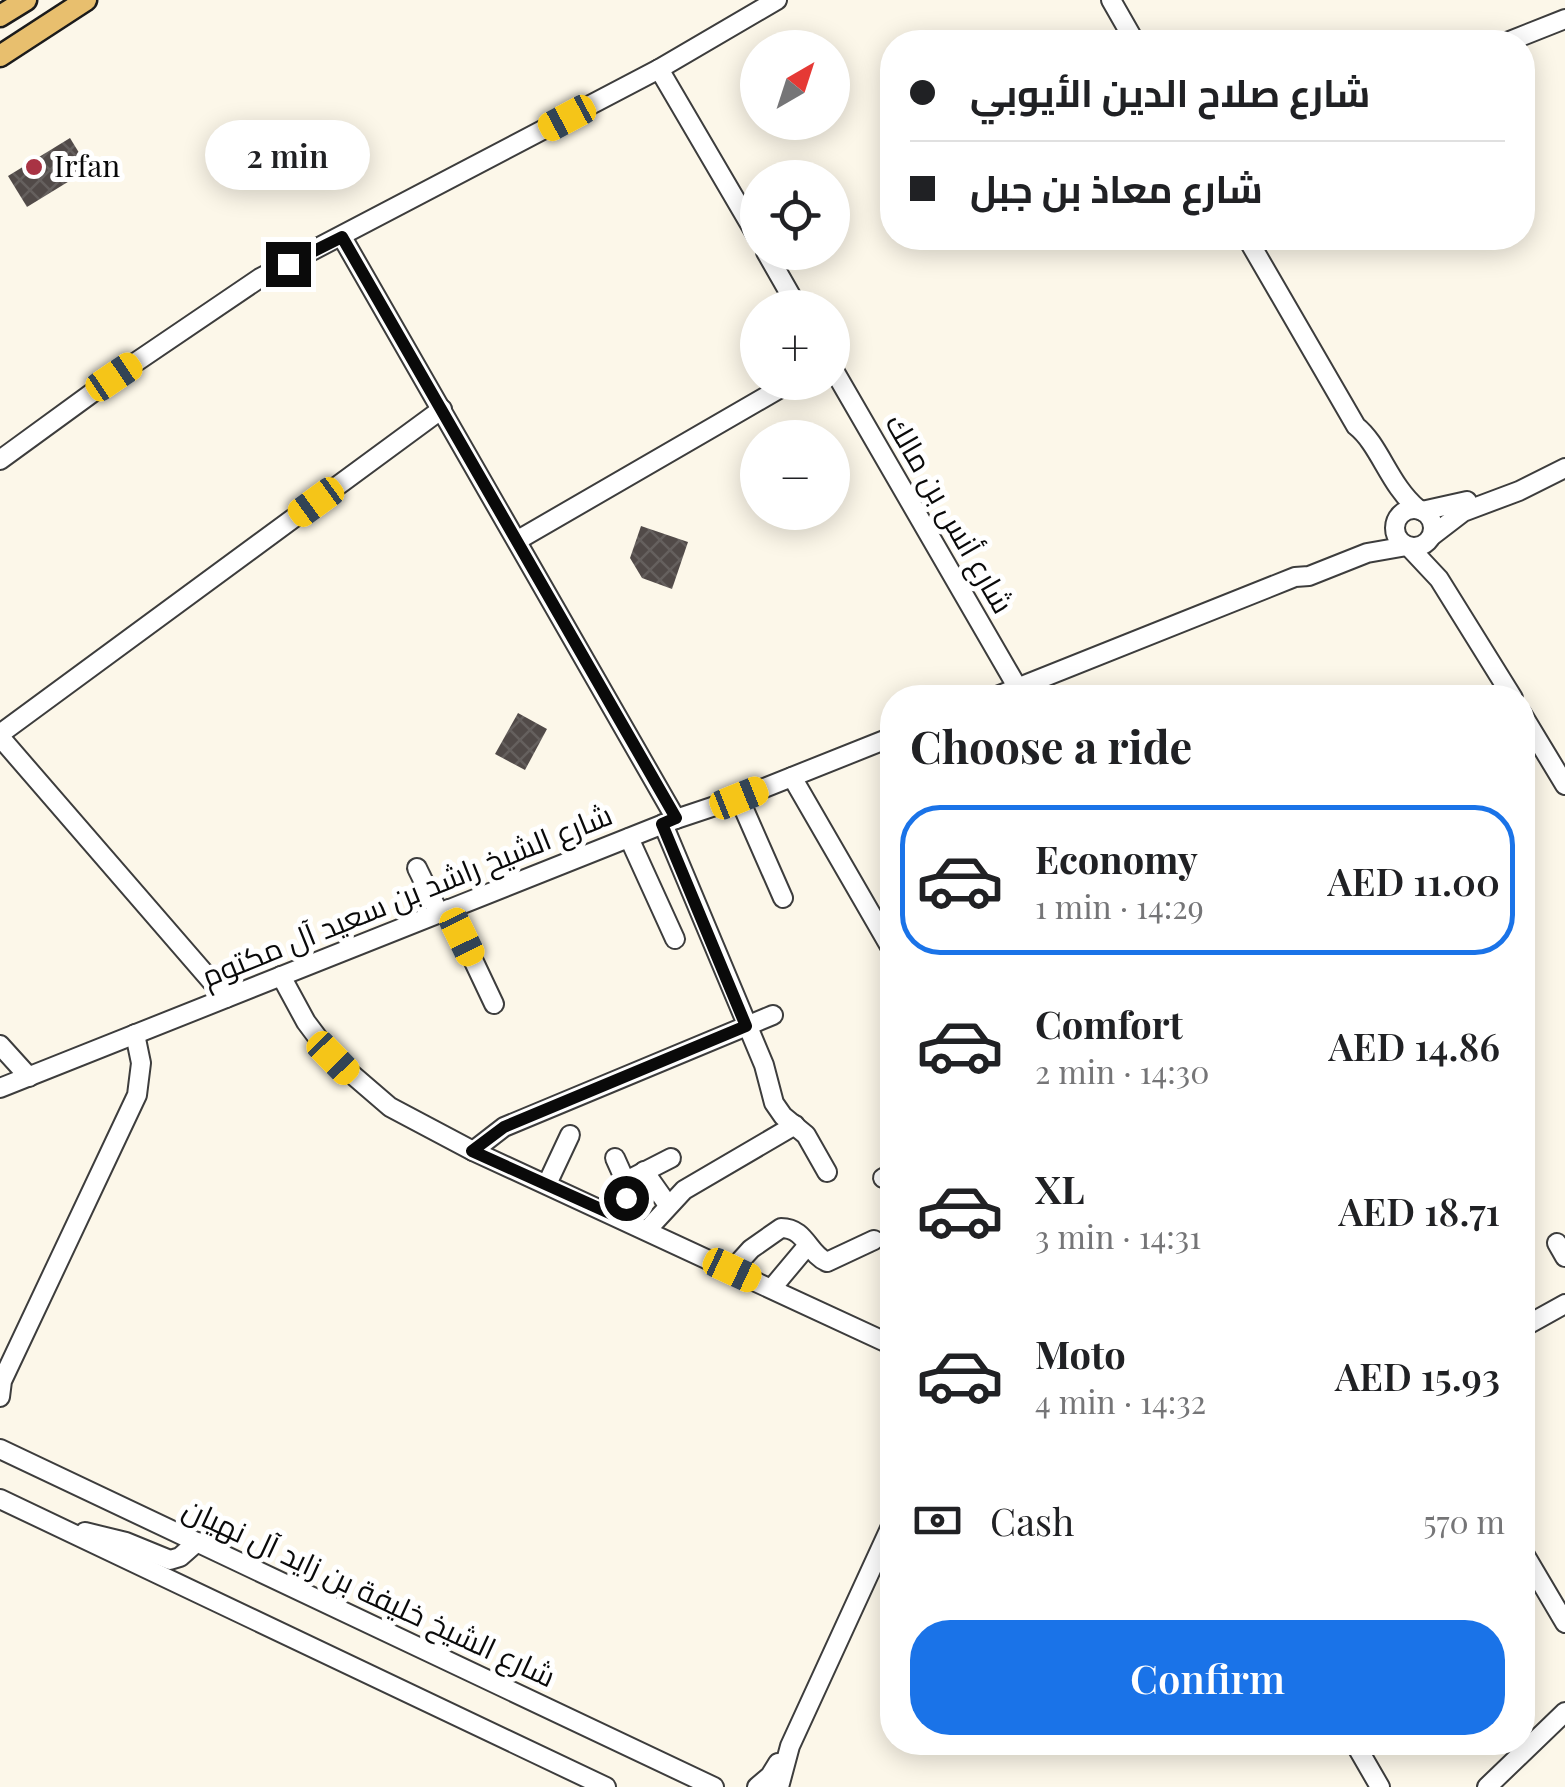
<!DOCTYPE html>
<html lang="en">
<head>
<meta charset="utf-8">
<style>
	body { margin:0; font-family:"Playfair Display",Cairo,serif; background:#f2f2f2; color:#202124; height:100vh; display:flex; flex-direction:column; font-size:38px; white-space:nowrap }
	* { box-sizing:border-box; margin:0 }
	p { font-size:32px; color:#757577 }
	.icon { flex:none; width:55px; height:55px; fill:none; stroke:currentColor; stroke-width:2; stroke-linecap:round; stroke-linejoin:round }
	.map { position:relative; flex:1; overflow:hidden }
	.panel { position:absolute; left:880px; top:685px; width:655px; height:1070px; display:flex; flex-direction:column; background:#fff; border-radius:40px; box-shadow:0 5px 25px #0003 }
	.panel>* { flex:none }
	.top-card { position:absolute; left:880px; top:30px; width:655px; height:220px; border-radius:40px; box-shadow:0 5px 25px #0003; display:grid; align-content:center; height:220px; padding:0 30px; background:#fff }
	.needle { width:65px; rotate:39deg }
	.controls { position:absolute; left:740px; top:30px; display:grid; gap:20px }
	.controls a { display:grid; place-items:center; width:110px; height:110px; border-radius:50%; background:#fff; box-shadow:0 5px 25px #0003; font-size:50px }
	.end { position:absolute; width:45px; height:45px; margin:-22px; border:12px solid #0a0a0a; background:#fff; box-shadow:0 0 0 5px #fff }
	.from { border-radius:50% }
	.bubble { position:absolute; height:70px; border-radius:35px; background:#fff; box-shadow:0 5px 25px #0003; font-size:32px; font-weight:600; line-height:70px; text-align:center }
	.car { position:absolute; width:30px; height:60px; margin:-30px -15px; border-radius:12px; box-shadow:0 0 8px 2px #0007; background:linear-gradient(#f5c518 24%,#345 0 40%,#f5c518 0 76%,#345 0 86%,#f5c518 0) }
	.top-card b { display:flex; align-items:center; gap:35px; height:95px; font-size:38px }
	.top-card b+b { border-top:2px solid #e0e0e0 }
	.top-card i { width:25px; height:25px; background:#202124 }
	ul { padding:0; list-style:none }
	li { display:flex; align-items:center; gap:30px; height:150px; margin:0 20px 15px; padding:0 10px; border:5px solid transparent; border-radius:40px }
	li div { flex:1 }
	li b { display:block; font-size:38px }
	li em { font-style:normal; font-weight:600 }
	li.selected { border-color:#1a73e8 }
	li>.icon { width:90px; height:90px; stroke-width:1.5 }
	h2 { padding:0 30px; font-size:45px; line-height:120px }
	.pay { display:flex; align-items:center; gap:25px; height:110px; padding:0 30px; font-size:38px }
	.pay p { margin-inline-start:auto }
	.cta { display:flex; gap:20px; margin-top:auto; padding:20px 30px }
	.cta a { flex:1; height:115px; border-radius:40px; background:#1a73e8; color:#fff; font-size:40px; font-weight:600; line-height:115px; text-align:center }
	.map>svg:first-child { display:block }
	.building { fill:url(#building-cross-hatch) }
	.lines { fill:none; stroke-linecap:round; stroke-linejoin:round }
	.minor-casing { stroke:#3d3d3d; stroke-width:22 }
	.major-casing { stroke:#1b1b1b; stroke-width:25 }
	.minor { stroke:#fff; stroke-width:18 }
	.major { stroke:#e8bf6e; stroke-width:20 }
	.route { stroke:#0a0a0a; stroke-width:12 }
	.poi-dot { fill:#a93344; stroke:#fff; stroke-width:4 }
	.labels { text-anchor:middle; stroke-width:10; stroke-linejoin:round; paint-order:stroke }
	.poi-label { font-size:30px; fill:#0a0a0a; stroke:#fff; text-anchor:start }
	.street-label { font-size:30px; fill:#0a0a0a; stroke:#fff }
</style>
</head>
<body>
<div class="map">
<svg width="1565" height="1787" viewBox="0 0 1565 1787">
	<defs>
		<pattern id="building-cross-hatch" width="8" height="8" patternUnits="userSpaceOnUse" patternTransform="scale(2.5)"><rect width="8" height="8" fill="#514a48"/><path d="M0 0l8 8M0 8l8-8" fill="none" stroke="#65605e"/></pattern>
	</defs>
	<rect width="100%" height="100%" fill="#fcf7e9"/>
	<!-- building -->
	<g class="building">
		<polygon points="70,138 89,169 27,207 8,176"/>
		<polygon points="641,526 688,542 672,589 642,578 630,558"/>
		<polygon points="518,713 547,729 525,770 495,754"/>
	</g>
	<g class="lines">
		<!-- minor casing -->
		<g class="minor-casing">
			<g id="minor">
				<polyline points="1111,0 1135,42"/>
				<polyline points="1507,42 1565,19"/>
				<polyline points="659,69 758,238"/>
				<polyline points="342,237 676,819"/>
				<path d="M1247 238 1356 426C1380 445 1389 485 1418 509"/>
				<polyline points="766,252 798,308"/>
				<polyline points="832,367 1023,697"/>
				<polyline points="0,460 114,377 260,278 659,69 777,0"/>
				<circle cx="1414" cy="528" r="19"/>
				<polyline points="1422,511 1467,501"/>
				<polyline points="1433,535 1463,512 1519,491 1565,468"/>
				<polyline points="518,540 791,382"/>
				<polyline points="1409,547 1439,579 1513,698"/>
				<polyline points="992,698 1295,577 1309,576 1367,553 1407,546"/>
				<polyline points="1522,714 1565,785"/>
				<polyline points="0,734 442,409"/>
				<polyline points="0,737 226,998"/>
				<polyline points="792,777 892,950"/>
				<polyline points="739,798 783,898"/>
				<polyline points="663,824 764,1065 774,1103 783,1116 806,1135 827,1172"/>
				<polyline points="629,838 675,939"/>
				<polyline points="417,868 439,913"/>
				<polyline points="449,909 494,1004"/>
				<polyline points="281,976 306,1022 333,1058 390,1107 473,1151 892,1345"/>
				<polyline points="0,1045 29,1077"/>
				<polyline points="0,1088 676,819 739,798 892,737"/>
				<polyline points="473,1151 504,1127 773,1015"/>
				<polyline points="644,1171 668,1205"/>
				<polyline points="883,1178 892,1173"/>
				<polyline points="626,1181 671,1158"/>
				<polyline points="547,1184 570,1135"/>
				<polyline points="614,1215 628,1187 615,1158"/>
				<polyline points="647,1230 684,1190 795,1125"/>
				<polyline points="1557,1243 1565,1257"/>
				<path d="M732 1270 751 1249 781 1228C806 1228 808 1254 827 1262L874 1240"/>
				<polyline points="772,1288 808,1245"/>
				<polyline points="1522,1328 1565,1304"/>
				<polyline points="0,1397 2,1381 137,1095 141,1063 135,1034"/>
				<polyline points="0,1449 714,1787"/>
				<polyline points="0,1499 606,1787"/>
				<polyline points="85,1532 126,1542 170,1560 180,1557 197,1542"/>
				<polyline points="1522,1550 1565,1623"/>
				<polyline points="1354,1742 1380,1787"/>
				<polyline points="757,1787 770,1776 778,1763"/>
				<polyline points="779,1787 790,1746 892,1524"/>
				<polyline points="1487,1787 1565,1712"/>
			</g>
		</g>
		<!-- major casing -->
		<g class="major-casing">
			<g id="major">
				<polyline points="0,16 26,0"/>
				<polyline points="0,56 86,0"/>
			</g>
		</g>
		<!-- minor -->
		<use href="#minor" class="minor"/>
		<!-- major -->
		<use href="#major" class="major"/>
	</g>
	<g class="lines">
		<!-- route -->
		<polyline class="route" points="288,264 342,237 676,818 662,824 746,1026 504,1127 472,1151 614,1215 626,1198"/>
	</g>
	<!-- markers -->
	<circle class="poi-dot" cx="34" cy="167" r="10"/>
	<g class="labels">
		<!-- poi labels -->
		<g class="poi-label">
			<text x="54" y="177">Irfan</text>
		</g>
		<!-- street labels -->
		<g class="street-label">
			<text transform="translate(949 514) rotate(60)" y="10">شارع أنس بن مالك</text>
			<text transform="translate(407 896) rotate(-22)" y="10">شارع الشيخ راشد بن سعيد آل مكتوم</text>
			<text transform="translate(369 1593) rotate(25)" y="10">شارع الشيخ خليفة بن زايد آل نهيان</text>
		</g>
	</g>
</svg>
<div class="controls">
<a><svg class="needle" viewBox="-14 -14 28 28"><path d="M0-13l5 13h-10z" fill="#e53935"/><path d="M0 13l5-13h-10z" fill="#757577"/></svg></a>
<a><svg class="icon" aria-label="locate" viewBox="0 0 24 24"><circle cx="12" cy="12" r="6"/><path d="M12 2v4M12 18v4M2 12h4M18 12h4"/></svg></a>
<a>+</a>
<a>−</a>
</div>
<i class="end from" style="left:626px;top:1198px"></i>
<i class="end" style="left:288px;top:264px"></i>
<div class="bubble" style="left:205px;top:120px;width:165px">2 min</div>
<i class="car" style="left:567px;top:118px;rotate:242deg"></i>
<i class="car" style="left:114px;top:377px;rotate:56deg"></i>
<i class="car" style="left:316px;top:502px;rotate:234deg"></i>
<i class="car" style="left:739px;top:798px;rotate:68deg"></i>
<i class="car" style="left:462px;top:937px;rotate:154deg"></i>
<i class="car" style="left:333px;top:1058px;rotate:136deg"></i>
<i class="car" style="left:732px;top:1270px;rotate:115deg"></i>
<div class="top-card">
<b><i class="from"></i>شارع صلاح الدين الأيوبي</b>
<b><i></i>شارع معاذ بن جبل</b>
</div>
<section class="panel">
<h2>Choose a ride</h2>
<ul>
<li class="selected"><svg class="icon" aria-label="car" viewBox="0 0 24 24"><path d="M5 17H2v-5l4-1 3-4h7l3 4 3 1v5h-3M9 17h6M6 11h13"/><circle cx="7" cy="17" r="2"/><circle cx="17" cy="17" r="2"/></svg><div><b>Economy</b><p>1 min · 14:29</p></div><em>AED 11.00</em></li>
<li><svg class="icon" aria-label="car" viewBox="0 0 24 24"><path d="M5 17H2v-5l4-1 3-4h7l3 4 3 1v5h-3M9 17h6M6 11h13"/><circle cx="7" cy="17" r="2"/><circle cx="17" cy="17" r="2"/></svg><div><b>Comfort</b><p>2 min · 14:30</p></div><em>AED 14.86</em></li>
<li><svg class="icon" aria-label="car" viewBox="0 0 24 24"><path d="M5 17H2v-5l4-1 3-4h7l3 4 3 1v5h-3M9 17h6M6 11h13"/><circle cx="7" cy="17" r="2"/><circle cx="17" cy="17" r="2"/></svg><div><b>XL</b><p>3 min · 14:31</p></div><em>AED 18.71</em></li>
<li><svg class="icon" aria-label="car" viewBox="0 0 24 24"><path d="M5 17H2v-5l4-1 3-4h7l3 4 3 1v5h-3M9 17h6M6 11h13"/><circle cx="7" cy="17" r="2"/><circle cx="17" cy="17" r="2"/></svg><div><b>Moto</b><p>4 min · 14:32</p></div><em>AED 15.93</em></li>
</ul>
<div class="pay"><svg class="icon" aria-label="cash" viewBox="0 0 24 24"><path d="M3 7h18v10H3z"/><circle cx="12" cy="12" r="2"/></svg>Cash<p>570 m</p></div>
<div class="cta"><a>Confirm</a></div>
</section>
</div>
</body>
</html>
